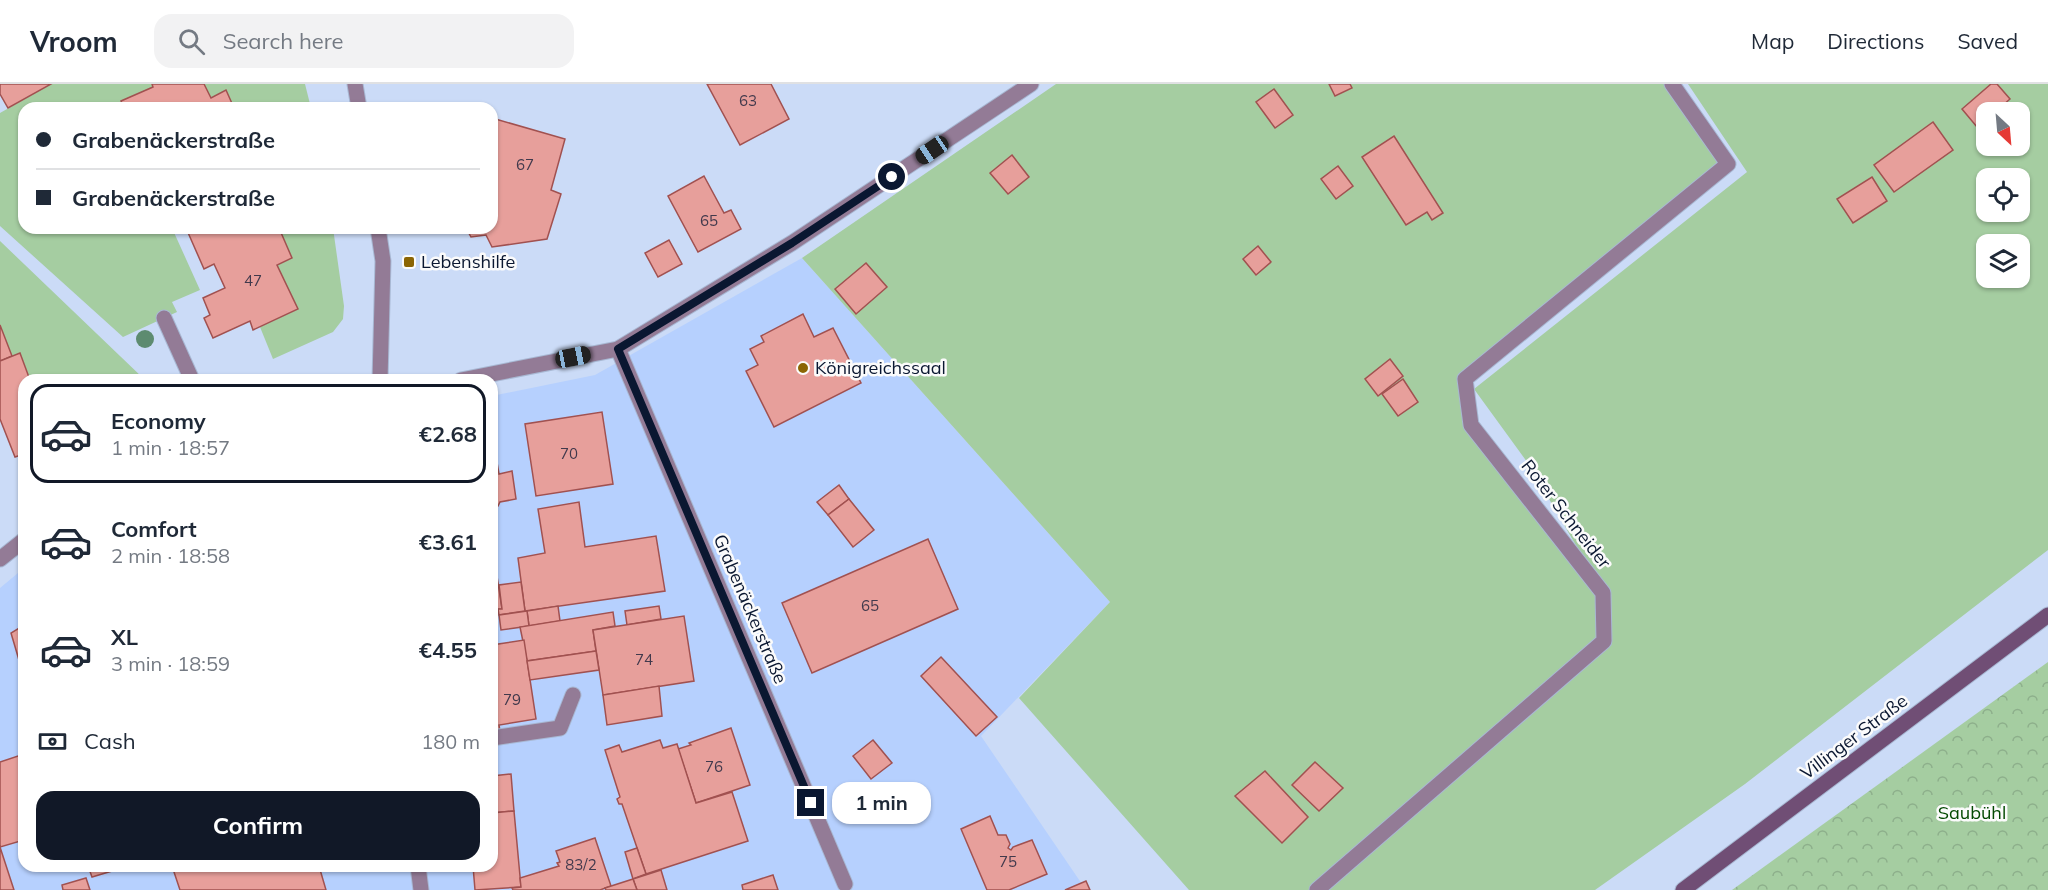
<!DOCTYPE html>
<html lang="en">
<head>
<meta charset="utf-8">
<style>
	body { margin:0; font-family:Mulish,sans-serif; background:#f2f2f3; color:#1f2937; height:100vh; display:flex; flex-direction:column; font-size:22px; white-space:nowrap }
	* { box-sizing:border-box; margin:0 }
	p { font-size:20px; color:#747a83 }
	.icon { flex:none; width:33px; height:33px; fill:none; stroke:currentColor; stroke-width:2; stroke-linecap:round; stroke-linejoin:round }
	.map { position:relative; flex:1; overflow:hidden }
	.sheet { position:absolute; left:18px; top:290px; width:480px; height:498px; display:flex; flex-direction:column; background:#fff; border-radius:18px; box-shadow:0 2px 4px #0004 }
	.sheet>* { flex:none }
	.top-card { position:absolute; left:18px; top:18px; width:480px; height:132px; border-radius:18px; box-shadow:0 2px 4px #0004; display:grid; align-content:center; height:132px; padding:0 18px; background:#fff }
	.needle { width:39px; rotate:154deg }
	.tools { position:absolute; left:1976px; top:18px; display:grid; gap:12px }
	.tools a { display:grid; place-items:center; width:54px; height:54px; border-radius:12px; background:#fff; box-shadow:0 2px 4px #0004; font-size:30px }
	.end { position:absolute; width:27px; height:27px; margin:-14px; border:8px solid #0a1731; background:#fff; box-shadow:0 0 0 3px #fff }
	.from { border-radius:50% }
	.bubble { position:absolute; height:42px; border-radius:18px; background:#fff; box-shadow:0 2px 4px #0004; font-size:20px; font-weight:700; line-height:42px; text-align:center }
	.car { position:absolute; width:18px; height:36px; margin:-18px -9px; border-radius:8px; box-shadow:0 0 4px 2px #0007; background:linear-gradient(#222 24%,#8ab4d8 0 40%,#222 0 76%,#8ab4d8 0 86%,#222 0) }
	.top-card b { display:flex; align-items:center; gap:21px; height:57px; font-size:22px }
	.top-card b+b { border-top:2px solid #e0e1e3 }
	.top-card i { width:15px; height:15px; background:#1f2937 }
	ul { padding:10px 0 0; list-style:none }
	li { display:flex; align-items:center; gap:18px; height:99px; margin:0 12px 9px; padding:0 6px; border:3px solid transparent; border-radius:18px }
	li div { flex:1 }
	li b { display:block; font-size:22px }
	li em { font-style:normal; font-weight:700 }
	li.selected { border-color:#111827 }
	li>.icon { width:54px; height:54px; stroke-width:1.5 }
	.pay { display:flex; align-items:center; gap:15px; height:66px; padding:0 18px; font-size:22px }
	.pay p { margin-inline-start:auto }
	.cta { display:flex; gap:12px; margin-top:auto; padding:12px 18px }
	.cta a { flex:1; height:69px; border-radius:18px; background:#111827; color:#fff; font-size:24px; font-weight:700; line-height:69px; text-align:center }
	header { display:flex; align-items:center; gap:36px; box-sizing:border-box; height:84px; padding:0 30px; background:#fff; border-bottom:2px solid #e0e1e3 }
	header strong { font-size:28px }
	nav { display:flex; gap:33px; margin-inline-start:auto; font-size:21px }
	.search { width:420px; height:54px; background:#f2f2f3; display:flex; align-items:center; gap:15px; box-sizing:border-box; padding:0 21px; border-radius:18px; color:#747a83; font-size:22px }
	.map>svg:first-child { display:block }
	.built { fill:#b6d0fe }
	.green { fill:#a5cda1; fill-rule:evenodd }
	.forest { fill:url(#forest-crowns) }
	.building { fill:#e79f9b; stroke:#a15150; stroke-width:1.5 }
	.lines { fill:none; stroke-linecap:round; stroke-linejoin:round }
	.service-casing { stroke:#a8b8d3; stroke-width:17 }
	.minor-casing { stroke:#a8b8d3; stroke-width:17 }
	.secondary-casing { stroke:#a8b8d3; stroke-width:17 }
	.service { stroke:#937b96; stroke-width:15 }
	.minor { stroke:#937b96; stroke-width:15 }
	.secondary { stroke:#704e75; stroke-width:15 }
	.tree { fill:#5d8b70 }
	.route { stroke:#0a1731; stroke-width:8 }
	.poi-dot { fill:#8b6504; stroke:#fbfbfb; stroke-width:2 }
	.labels { text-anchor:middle; stroke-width:5; stroke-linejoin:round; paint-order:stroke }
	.number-label { font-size:15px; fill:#41394c }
	.poi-label { font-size:18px; fill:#0a1731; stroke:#fbfbfb; text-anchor:start }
	.street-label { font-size:18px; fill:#0a1731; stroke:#fbfbfb }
	.park-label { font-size:18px; fill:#034901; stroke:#fbfbfb }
</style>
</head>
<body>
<header>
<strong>Vroom</strong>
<div class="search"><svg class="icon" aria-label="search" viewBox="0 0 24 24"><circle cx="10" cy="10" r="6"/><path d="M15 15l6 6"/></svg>Search here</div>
<nav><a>Map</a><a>Directions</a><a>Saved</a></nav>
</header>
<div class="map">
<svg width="2048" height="806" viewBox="0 0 2048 806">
	<defs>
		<pattern id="forest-crowns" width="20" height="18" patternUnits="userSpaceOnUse" patternTransform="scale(1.5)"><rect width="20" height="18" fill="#a5cda1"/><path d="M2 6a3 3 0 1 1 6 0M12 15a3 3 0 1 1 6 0" fill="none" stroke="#8daf8b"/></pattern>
	</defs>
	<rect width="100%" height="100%" fill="#cbdbf7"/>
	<!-- built -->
	<polygon class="built" points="802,174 1110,518 981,652 1086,806 0,806 0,504 24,484 24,782 492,782 492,312 595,291"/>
	<!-- green -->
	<g class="green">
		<polygon points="51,0 152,0 153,3 121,17 124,24 24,24 24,144 172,144 200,206 172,218 177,228 123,253 0,142 0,29"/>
		<polygon points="204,0 305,0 311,24 234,24 226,7 211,14"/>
		<path d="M1056 0H1672L1728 80 1465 295 1471 341 1600 503 1530 382 1474 305 1747 88 1688 0H2048V466L1745 700 1595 806H1189L1019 614 1110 518 802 174ZM1986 28H2019V62H1986ZM1986 94H2019V128H1986ZM1986 160H2019V194H1986Z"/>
		<polygon points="279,144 333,144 344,222 343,235 333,248 273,275 260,243 298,225 277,181 292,174"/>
		<polygon points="0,157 144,295 30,295 20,269 12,272 0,241"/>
	</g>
	<!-- forest -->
	<polygon class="forest" points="2048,578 2048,806 1732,806"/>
	<!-- building -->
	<g class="building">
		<polygon points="0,0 51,0 8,24 0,10"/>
		<polygon points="152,0 204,0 211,14 226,6 234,24 124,24 121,17 153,3"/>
		<polygon points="707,0 771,0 789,35 740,61"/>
		<polygon points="1329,0 1350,0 1352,4 1335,12"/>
		<polygon points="1991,0 1997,0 2010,15 1995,28 1986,28 1986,36 1977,43 1962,25"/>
		<polygon points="1274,5 1293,31 1275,44 1256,18"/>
		<polygon points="492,34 565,55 551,106 561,110 547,155 492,163 486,151 471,153 466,144 492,144"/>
		<polygon points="1933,38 1953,66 1894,108 1874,81"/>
		<polygon points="1394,52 1443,129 1432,136 1427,128 1406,141 1362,73"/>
		<polygon points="1012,71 1029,93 1008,110 990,89"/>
		<polygon points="1338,82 1353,102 1336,115 1321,95"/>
		<polygon points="704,92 724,129 731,126 741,145 698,168 668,112"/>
		<polygon points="1872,93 1887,117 1853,139 1837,115"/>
		<polygon points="186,144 279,144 292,174 277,181 298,225 253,246 250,237 213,254 204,234 210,231 203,214 225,204 214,180 204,185"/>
		<polygon points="669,156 682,180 658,193 645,169"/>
		<polygon points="1258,162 1271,178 1256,191 1243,175"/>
		<polygon points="866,179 887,203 856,230 835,205"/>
		<polygon points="803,230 814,253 833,244 861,299 774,343 746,287 758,281 750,265 764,258 761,252"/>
		<polygon points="0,241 12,272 0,277"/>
		<polygon points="20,269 30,296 24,296 24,370 15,373 0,335 0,277"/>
		<polygon points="1390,275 1403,292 1378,312 1365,295"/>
		<polygon points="1403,295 1418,318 1398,332 1382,310"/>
		<polygon points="602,328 613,400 536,412 525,340"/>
		<polygon points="492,350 499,390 512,387 516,415 500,418 498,422 492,423"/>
		<polygon points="839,401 849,415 828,431 817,418"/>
		<polygon points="849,415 874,446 853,463 828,431"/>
		<polygon points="579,418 585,463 656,452 665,507 525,527 518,474 545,469 538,425"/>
		<polygon points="928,455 958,525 812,589 782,519"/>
		<polygon points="492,466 493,466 502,525 492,526"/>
		<polygon points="521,498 525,527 499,531 498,525 502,525 499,501"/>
		<polygon points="558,522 560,537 529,542 527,527"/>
		<polygon points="659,522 661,535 627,541 625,527"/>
		<polygon points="527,527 529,542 501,546 499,531"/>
		<polygon points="613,528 615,542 593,546 596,567 527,577 520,543"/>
		<polygon points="684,532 694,597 603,611 593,546"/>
		<polygon points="24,541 24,593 11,549"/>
		<polygon points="524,556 536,635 499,641 500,647 493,648 492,561"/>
		<polygon points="596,567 599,586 530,596 527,577"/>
		<polygon points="941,573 997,633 976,652 921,592"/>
		<polygon points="659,602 662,632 607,641 603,611"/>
		<polygon points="731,644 750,701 696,719 678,665 691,661 689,659"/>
		<polygon points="660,656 663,664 677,660 696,719 732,708 748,757 646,790 622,720 619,720 617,715 620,713 605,666 619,661 622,668"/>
		<polygon points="873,656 892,679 871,695 853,672"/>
		<polygon points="24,670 24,756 0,763 0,678"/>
		<polygon points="1315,678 1343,704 1319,727 1292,701"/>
		<polygon points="1265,687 1308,733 1282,759 1235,712"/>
		<polygon points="511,690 514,727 492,729 492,692"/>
		<polygon points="514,727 521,803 475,806 473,782 492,782 492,729"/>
		<polygon points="990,732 998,751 1006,751 1010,760 1008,764 1011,766 1013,763 1032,756 1047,790 1009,806 987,806 961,745"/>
		<polygon points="595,754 611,802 600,806 513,806 512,804 521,803 520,794 559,782 557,779 560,778 556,767"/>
		<polygon points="0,761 0,763 14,806 0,806"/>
		<polygon points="637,764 646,790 633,795 625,768"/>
		<polygon points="88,782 121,782 122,784 92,793"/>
		<polygon points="172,782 319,782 326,806 180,806"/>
		<polygon points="661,786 667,806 637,806 633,795"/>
		<polygon points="773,791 778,806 743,806 742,801"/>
		<polygon points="86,794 90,806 63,806 62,801"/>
		<polygon points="633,795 637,806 606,806 605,804"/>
		<polygon points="1086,797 1090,806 1065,806"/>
	</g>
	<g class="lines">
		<!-- service casing -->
		<g class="service-casing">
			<g id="service">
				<polyline points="164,234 192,296"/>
				<polyline points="492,654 560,644 573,611"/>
			</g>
		</g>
		<!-- minor casing -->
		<g class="minor-casing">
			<g id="minor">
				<polyline points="355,0 359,24"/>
				<polyline points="378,144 383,177 380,296"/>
				<polyline points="618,265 845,800"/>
				<polyline points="461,296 618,265 792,159 1031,0"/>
				<polyline points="0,475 24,456"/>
				<polyline points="418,782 421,806"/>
				<polyline points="1317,806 1604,557 1603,509 1471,341 1465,295 1728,80 1672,0"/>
			</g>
		</g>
		<!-- secondary casing -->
		<g class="secondary-casing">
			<polyline id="secondary" points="1683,806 2048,531"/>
		</g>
		<!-- service -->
		<use href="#service" class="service"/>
		<!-- minor -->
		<use href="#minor" class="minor"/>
		<!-- secondary -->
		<use href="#secondary" class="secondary"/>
	</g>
	<!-- trees -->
	<circle class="tree" cx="145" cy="255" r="9"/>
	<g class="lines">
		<!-- route -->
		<polyline class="route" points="811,719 618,265 792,159 892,93"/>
	</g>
	<!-- markers -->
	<g class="poi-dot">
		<rect x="403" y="172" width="12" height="12" rx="3"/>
		<circle cx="803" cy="284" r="6"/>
	</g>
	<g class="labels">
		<!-- number labels -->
		<g class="number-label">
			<text x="748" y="22">63</text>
			<text x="525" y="86">67</text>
			<text x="709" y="142">65</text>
			<text x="253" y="202">47</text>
			<text x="569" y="375">70</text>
			<text x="870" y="527">65</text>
			<text x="644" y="581">74</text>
			<text x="512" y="621">79</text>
			<text x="714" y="688">76</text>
			<text x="1008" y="783">75</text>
			<text x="581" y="786">83/2</text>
		</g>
		<!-- poi labels -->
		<g class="poi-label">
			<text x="421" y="184">Lebenshilfe</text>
			<text x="815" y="290">Königreichssaal</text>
		</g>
		<!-- street labels -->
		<g class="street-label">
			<text transform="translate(1566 430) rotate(52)" y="6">Roter Schneider</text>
			<text transform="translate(750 525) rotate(67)" y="6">Grabenäckerstraße</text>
			<text transform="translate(1854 653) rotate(-37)" y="6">Villinger Straße</text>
		</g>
		<!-- park labels -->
		<g class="park-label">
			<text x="1972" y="735">Saubühl</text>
		</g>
	</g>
</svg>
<div class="tools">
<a><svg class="needle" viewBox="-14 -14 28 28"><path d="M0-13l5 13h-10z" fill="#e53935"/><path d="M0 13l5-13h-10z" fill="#747a83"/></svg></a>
<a><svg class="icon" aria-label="locate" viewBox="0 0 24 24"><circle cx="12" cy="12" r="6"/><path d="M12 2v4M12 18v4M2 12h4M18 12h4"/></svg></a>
<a><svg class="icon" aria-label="layers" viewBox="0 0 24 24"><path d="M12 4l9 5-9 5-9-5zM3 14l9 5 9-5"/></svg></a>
</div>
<i class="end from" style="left:892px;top:93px"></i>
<i class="end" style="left:811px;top:719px"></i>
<div class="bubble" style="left:832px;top:698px;width:99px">1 min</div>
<i class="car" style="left:932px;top:66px;rotate:236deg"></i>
<i class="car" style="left:573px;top:273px;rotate:79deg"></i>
<div class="top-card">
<b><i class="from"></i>Grabenäckerstraße</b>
<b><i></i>Grabenäckerstraße</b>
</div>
<section class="sheet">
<ul>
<li class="selected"><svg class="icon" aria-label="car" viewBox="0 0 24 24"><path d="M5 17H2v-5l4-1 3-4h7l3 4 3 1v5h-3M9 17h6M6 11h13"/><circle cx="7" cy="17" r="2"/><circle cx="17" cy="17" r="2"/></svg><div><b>Economy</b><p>1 min · 18:57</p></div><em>€2.68</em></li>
<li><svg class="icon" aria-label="car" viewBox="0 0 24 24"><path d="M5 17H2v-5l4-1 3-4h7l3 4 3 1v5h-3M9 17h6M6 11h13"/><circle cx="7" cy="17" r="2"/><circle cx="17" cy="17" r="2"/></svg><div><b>Comfort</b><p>2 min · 18:58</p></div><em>€3.61</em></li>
<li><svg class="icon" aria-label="car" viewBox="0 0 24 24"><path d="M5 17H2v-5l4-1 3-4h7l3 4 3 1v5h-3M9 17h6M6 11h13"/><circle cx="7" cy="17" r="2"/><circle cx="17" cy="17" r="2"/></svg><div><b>XL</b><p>3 min · 18:59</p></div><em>€4.55</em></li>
</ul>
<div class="pay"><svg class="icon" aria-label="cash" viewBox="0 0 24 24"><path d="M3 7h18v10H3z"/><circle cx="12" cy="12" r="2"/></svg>Cash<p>180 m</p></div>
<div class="cta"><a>Confirm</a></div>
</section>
</div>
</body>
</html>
